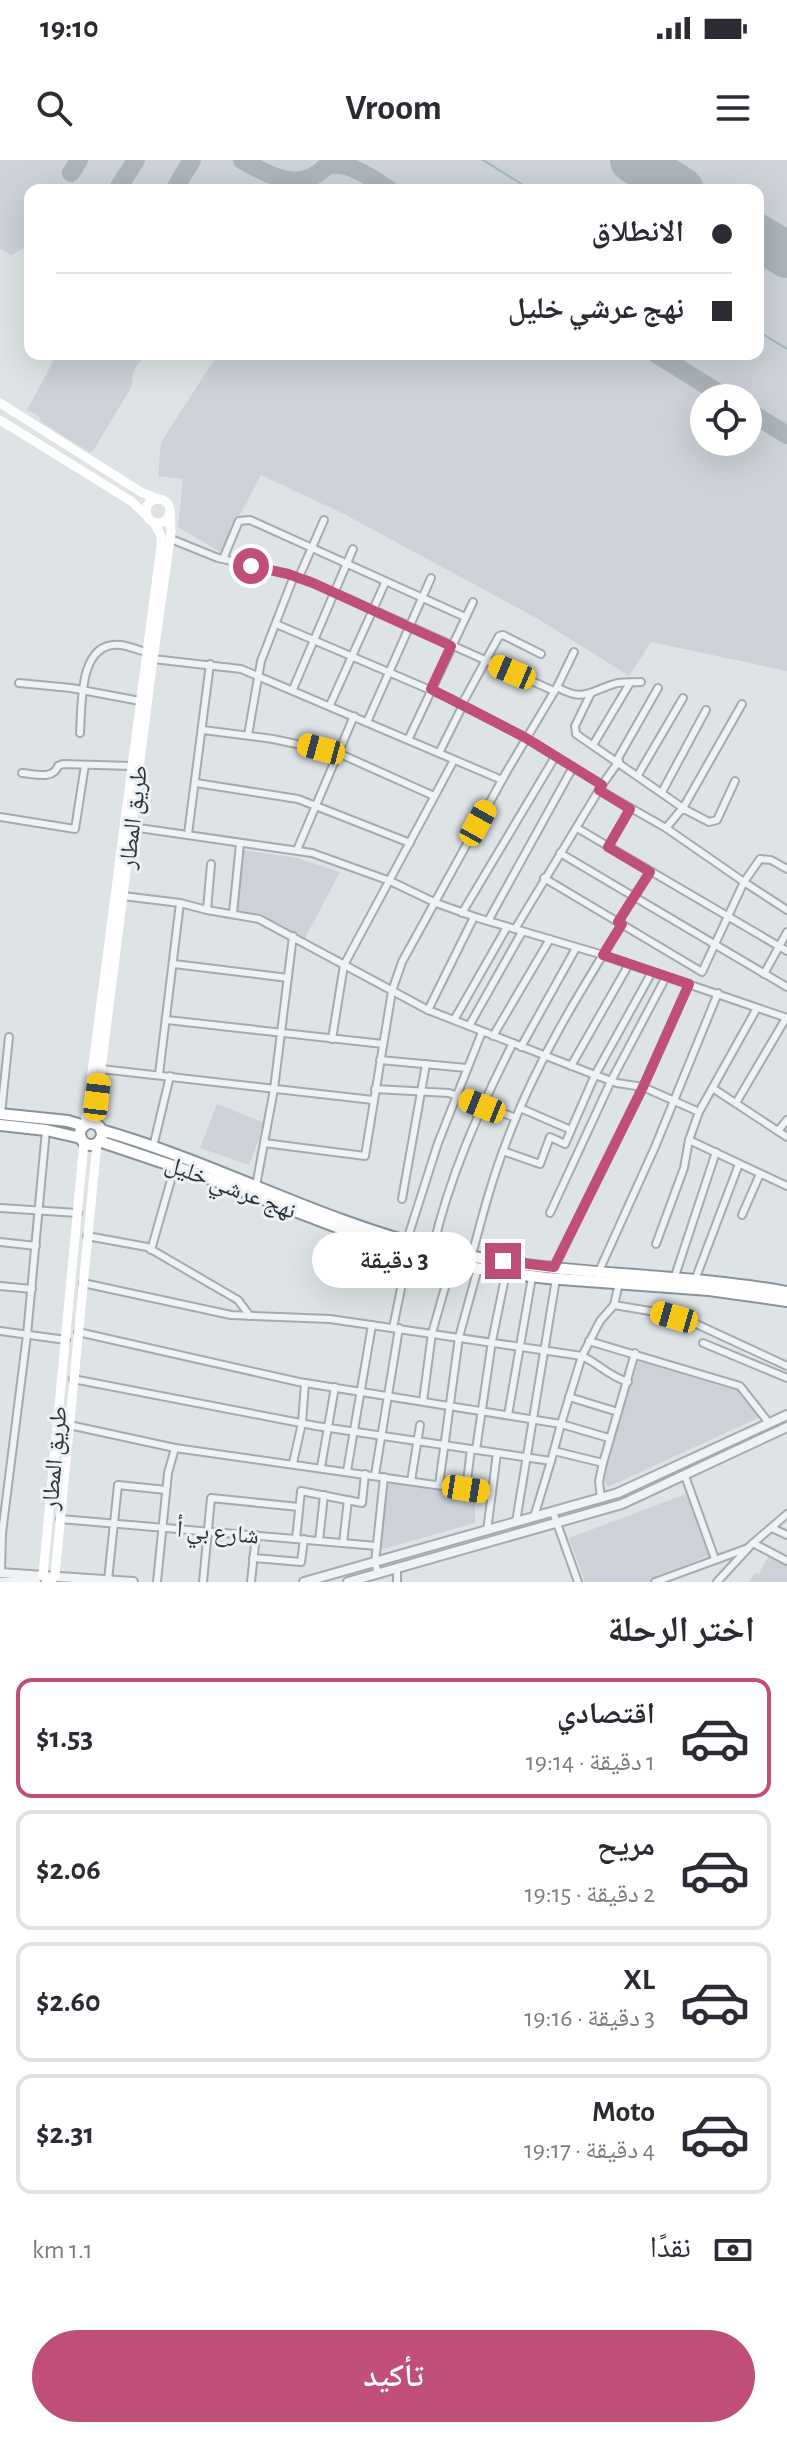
<!DOCTYPE html>
<html lang="ar">
<head>
<meta charset="utf-8">
<style>
	body { margin:0; font-family:"Alegreya Sans","Noto Naskh Arabic",sans-serif; background:#f7f7f7; color:#2b2b33; direction:rtl; height:100vh; display:flex; flex-direction:column; font-size:30px; white-space:nowrap }
	* { box-sizing:border-box; margin:0 }
	p { font-size:26px; color:#7c7c81 }
	.icon { flex:none; width:44px; height:44px; fill:none; stroke:currentColor; stroke-width:2; stroke-linecap:round; stroke-linejoin:round }
	.map { position:relative; height:1422px; overflow:hidden; direction:ltr }
	.panel { display:flex; flex-direction:column; background:#fff; flex:1 }
	.panel>* { flex:none }
	.guide { position:absolute; left:24px; top:24px; width:740px; height:176px; border-radius:16px; box-shadow:0 8px 32px #0002; direction:rtl; display:grid; align-content:center; height:176px; padding:0 32px; background:#fff }
	.buttons { position:absolute; left:690px; top:224px; display:grid; gap:16px }
	.buttons a { display:grid; place-items:center; width:72px; height:72px; border-radius:50%; background:#fff; box-shadow:0 8px 32px #0002; font-size:40px }
	.end { position:absolute; width:36px; height:36px; margin:-18px; border:10px solid #bf4f78; background:#fff; box-shadow:0 0 0 4px #fff }
	.from { border-radius:50% }
	.bubble { position:absolute; height:56px; border-radius:28px; background:#fff; box-shadow:0 8px 32px #0002; font-size:26px; font-weight:600; line-height:56px; text-align:center; direction:rtl }
	.car { position:absolute; width:24px; height:48px; margin:-24px -12px; border-radius:10px; box-shadow:0 0 6px 2px #0007; background:linear-gradient(#f5c518 24%,#345 0 40%,#f5c518 0 76%,#345 0 86%,#f5c518 0) }
	.guide b { display:flex; align-items:center; gap:28px; height:76px; font-size:30px }
	.guide b+b { border-top:2px solid #e1e1e2 }
	.guide i { width:20px; height:20px; background:#2b2b33 }
	ul { padding:0; list-style:none }
	li { display:flex; align-items:center; gap:24px; height:120px; margin:0 16px 12px; padding:0 16px; border:4px solid #e1e1e2; border-radius:16px }
	li div { flex:1 }
	li b { display:block; font-size:30px }
	li em { font-style:normal; font-weight:600 }
	li.current { border-color:#bf4f78 }
	li>.icon { width:72px; height:72px; stroke-width:1.5 }
	h2 { padding:0 32px; font-size:36px; line-height:96px }
	.pay { display:flex; align-items:center; gap:20px; height:88px; padding:0 32px; font-size:30px }
	.pay p { margin-inline-start:auto }
	.primary-button { display:flex; gap:16px; margin-top:auto; padding:16px 32px }
	.primary-button a { flex:1; height:92px; border-radius:48px; background:#bf4f78; color:#fff; font-size:32px; font-weight:600; line-height:92px; text-align:center }
	.status { display:flex; justify-content:space-between; align-items:center; height:56px; padding:0 40px; background:#fff; direction:ltr }
	.status svg { height:22px; fill:currentColor }
	header { display:flex; justify-content:space-between; align-items:center; height:104px; padding:0 32px; background:#fff; font-size:36px; font-weight:600 }
	.map>svg:first-child { display:block }
	.built { fill:#ccd2d7; fill-rule:evenodd }
	.lines { fill:none; stroke-linecap:round; stroke-linejoin:round }
	.stream { stroke:#9cb7c3; stroke-width:2 }
	.taxiway { stroke:#acb4ba; stroke-width:18 }
	.runway { stroke:#acb4ba; stroke-width:46 }
	.minor-casing { stroke:#a4abaf; stroke-width:10 }
	.tertiary-casing { stroke:#a4abaf; stroke-width:12 }
	.trunk-casing { stroke:#87939b; stroke-width:14 }
	.minor { stroke:#f0f3f5; stroke-width:6 }
	.tertiary { stroke:#f0f3f5; stroke-width:8 }
	.secondary { stroke:#fff; stroke-width:9 }
	.trunk { stroke:#fff; stroke-width:10 }
	.route { stroke:#bf4f78; stroke-width:10 }
	.labels { text-anchor:middle; stroke-width:6; stroke-linejoin:round; paint-order:stroke }
	.street-label { font-size:24px; fill:#29333b; stroke:#edf1f4 }
</style>
</head>
<body>
<div class="status"><b>19:10</b><svg viewBox="0 0 49 12"><path d="M0 12V9h3v3zM5 12V6h3v6zM10 12V3h3v9zM15 12V0h3v12zM26 1h20v11H26zM47 4h2v5h-2z"/></svg></div>
<header><svg class="icon" aria-label="menu" viewBox="0 0 24 24"><path d="M4 6h16M4 12h16M4 18h16"/></svg>Vroom<svg class="icon" aria-label="search" viewBox="0 0 24 24"><circle cx="10" cy="10" r="6"/><path d="M15 15l6 6"/></svg></header>
<div class="map">
<svg width="787" height="1422" viewBox="0 0 787 1422">
	<rect width="100%" height="100%" fill="#dee3e6"/>
	<!-- built -->
	<g class="built">
		<path d="M0 0H787V511L651 482 629 516 538 459 344 354 261 315 220 392 178 367 183 319 158 316 161 282 218 194H758V30H30V88L26 87 11 95 0 89ZM704 238H748V282H704Z"/>
		<polygon points="57,194 146,194 133,211 132,226 93,291 89,292 41,262 39,256 27,250"/>
		<polygon points="244,690 297,698 340,712 305,778 264,758 234,750"/>
		<polygon points="217,944 265,963 249,1005 200,988"/>
		<polygon points="640,1197 738,1229 760,1257 608,1327 602,1318"/>
		<polygon points="387,1319 475,1333 475,1363 379,1390"/>
		<polygon points="686,1334 709,1396 656,1416 648,1422 585,1422 569,1378"/>
		<polygon points="769,1395 787,1404 787,1422 749,1422 755,1413 759,1414"/>
	</g>
	<g class="lines">
		<!-- stream -->
		<g class="stream">
			<polyline points="483,0 531,30"/>
			<polyline points="758,171 787,189"/>
		</g>
		<!-- taxiway -->
		<g class="taxiway">
			<path d="M242 0C272 17 305 36 331 0"/>
			<path d="M327 6C348 0 373 19 390 30"/>
			<polyline points="71,13 79,0"/>
			<polyline points="117,30 136,0"/>
			<polyline points="174,30 192,0"/>
			<polyline points="656,194 727,238"/>
			<polyline points="748,251 787,275"/>
		</g>
		<!-- runway -->
		<g class="runway">
			<polyline points="633,0 681,30"/>
			<polyline points="758,77 787,95"/>
		</g>
		<!-- minor casing -->
		<g class="minor-casing">
			<g id="minor">
				<polyline points="171,379 218,398 288,414 313,423 554,531"/>
				<polyline points="223,399 239,361 250,360 465,457"/>
				<polyline points="299,417 324,360"/>
				<polyline points="276,464 449,538 526,578 602,625 515,769"/>
				<polyline points="153,499 241,509 502,620"/>
				<polyline points="19,523 71,528 140,541"/>
				<path d="M557 527C583 542 589 532 614 524 623 521 632 523 641 522"/>
				<polyline points="293,529 353,389"/>
				<polyline points="591,533 575,566 576,574 686,650"/>
				<polyline points="330,545 385,423"/>
				<polyline points="461,546 499,476 503,475 541,494"/>
				<polyline points="367,562 431,418"/>
				<polyline points="203,570 273,579 338,593 434,636"/>
				<path d="M80 573C82 545 78 480 121 485 129 486 138 490 146 492"/>
				<polyline points="248,575 261,501 294,416"/>
				<polyline points="408,580 473,442"/>
				<polyline points="593,585 630,523"/>
				<polyline points="439,593 462,547"/>
				<polyline points="617,600 658,528"/>
				<path d="M22 613C35 614 53 620 58 606L63 604 132 606"/>
				<polyline points="638,615 683,538"/>
				<polyline points="196,623 298,639 410,683"/>
				<polyline points="602,625 619,601"/>
				<polyline points="662,632 706,550"/>
				<polyline points="683,648 742,544"/>
				<polyline points="0,657 75,669 85,605"/>
				<polyline points="132,667 312,693 390,721 436,743 478,758 603,795 787,858"/>
				<polyline points="577,668 787,791"/>
				<polyline points="666,668 681,650 686,650 709,662 717,660 735,621"/>
				<polyline points="188,674 210,504"/>
				<polyline points="608,687 630,649"/>
				<polyline points="297,690 354,556"/>
				<polyline points="560,693 787,827"/>
				<polyline points="787,709 771,700 760,699 744,722 787,750"/>
				<polyline points="544,718 702,812 744,722 666,668 599,630"/>
				<polyline points="123,736 180,743 207,750 259,759 428,850 595,915 617,923 643,927 699,952"/>
				<polyline points="207,750 211,704"/>
				<polyline points="233,753 240,684"/>
				<polyline points="462,753 555,597"/>
				<polyline points="488,761 573,607"/>
				<polyline points="618,762 650,712"/>
				<polyline points="174,804 288,818"/>
				<polyline points="764,814 787,772"/>
				<polyline points="428,850 474,757"/>
				<polyline points="167,860 383,884"/>
				<polyline points="454,860 507,767"/>
				<polyline points="469,866 522,772"/>
				<polyline points="493,876 550,779"/>
				<polyline points="332,879 344,805 454,600"/>
				<polyline points="521,887 576,788"/>
				<polyline points="380,900 467,908"/>
				<polyline points="571,906 629,804"/>
				<polyline points="101,909 373,940"/>
				<polyline points="159,914 180,743"/>
				<polyline points="375,929 449,933 516,958"/>
				<polyline points="714,929 787,977"/>
				<polyline points="736,943 786,858"/>
				<polyline points="520,948 571,970 595,915 652,812"/>
				<polyline points="1,954 9,877"/>
				<polyline points="778,971 787,960"/>
				<polyline points="689,980 787,1026"/>
				<polyline points="264,983 365,996 392,831 402,802 507,611 557,527 574,492"/>
				<polyline points="153,987 170,916"/>
				<polyline points="503,991 540,1004 550,977 565,984 571,970"/>
				<polyline points="256,1026 274,929 293,776"/>
				<polyline points="402,1039 426,904"/>
				<polyline points="0,1048 78,1053"/>
				<polyline points="550,1053 611,921 666,817"/>
				<polyline points="742,1055 760,1014"/>
				<polyline points="87,1076 147,1087 238,1140 250,1156"/>
				<polyline points="407,1080 438,983 482,872"/>
				<polyline points="0,1082 36,1086"/>
				<polyline points="656,1084 684,1008 689,980 699,952 757,848"/>
				<path d="M433 1088C449 1017 480 948 513 883"/>
				<polyline points="151,1090 175,1006"/>
				<path d="M472 1095C482 1057 492 1019 506 983 534 906 579 833 622 764"/>
				<polyline points="554,1107 643,927 689,824"/>
				<polyline points="599,1111 655,987 718,833"/>
				<polyline points="674,1119 716,992"/>
				<polyline points="695,1120 739,1004"/>
				<path d="M83 1123 231 1155 330 1159 582 1196C599 1204 610 1217 628 1222"/>
				<polyline points="0,1126 32,1129"/>
				<polyline points="614,1145 656,1152 692,1162 787,1206"/>
				<polyline points="393,1168 408,1094"/>
				<polyline points="0,1171 66,1180"/>
				<polyline points="78,1172 299,1222 561,1264 551,1301"/>
				<polyline points="589,1181 740,1226 769,1263"/>
				<polyline points="703,1183 787,1218"/>
				<polyline points="73,1219 316,1266 551,1301 534,1357"/>
				<polyline points="569,1237 618,1252"/>
				<polyline points="423,1241 432,1173 452,1103"/>
				<polyline points="508,1255 532,1117"/>
				<polyline points="69,1265 175,1288 492,1333"/>
				<polyline points="609,1278 561,1264 582,1196 600,1161 614,1145 619,1123"/>
				<polyline points="476,1290 492,1181 506,1113"/>
				<polyline points="554,1291 603,1303"/>
				<polyline points="293,1303 302,1263 305,1223"/>
				<polyline points="321,1307 335,1227"/>
				<polyline points="347,1311 372,1165"/>
				<polyline points="375,1315 399,1168"/>
				<polyline points="685,1316 715,1399"/>
				<polyline points="411,1321 420,1265"/>
				<polyline points="439,1325 459,1177 478,1108"/>
				<polyline points="466,1329 471,1289"/>
				<polyline points="601,1339 599,1321 603,1303 635,1193"/>
				<polyline points="553,1352 578,1422"/>
				<polyline points="60,1359 377,1386"/>
				<polyline points="516,1362 556,1119"/>
				<polyline points="772,1368 787,1375"/>
				<polyline points="487,1371 497,1293"/>
				<polyline points="296,1379 301,1331 362,1343 365,1314"/>
				<polyline points="319,1381 324,1335"/>
				<polyline points="343,1383 348,1340"/>
				<polyline points="753,1383 787,1401"/>
				<polyline points="253,1398 301,1402 304,1379"/>
				<polyline points="397,1408 397,1422"/>
				<polyline points="1,1413 2,1373 27,1175 46,970"/>
				<polyline points="378,1413 375,1403 384,1317"/>
				<polyline points="108,1420 118,1325 166,1330"/>
				<polyline points="157,1422 168,1313 175,1288"/>
				<polyline points="203,1422 211,1338 299,1347"/>
				<polyline points="251,1422 256,1375"/>
				<polyline points="655,1422 748,1388"/>
				<polyline points="717,1422 751,1385 787,1354"/>
			</g>
		</g>
		<!-- tertiary casing -->
		<g class="tertiary-casing">
			<g id="tertiary">
				<polyline points="0,1413 133,1422"/>
				<polyline points="0,1422 36,1422"/>
				<polyline points="304,1422 618,1333 787,1255"/>
				<polyline points="348,1422 622,1344 787,1267"/>
			</g>
		</g>
		<!-- trunk casing -->
		<g class="trunk-casing">
			<g id="trunk">
				<polyline points="0,954 68,961 84,966"/>
				<circle cx="91" cy="974" r="11"/>
				<polyline points="0,965 46,970 81,978"/>
				<path d="M101 970C214 1002 318 1060 432 1088 548 1117 670 1111 787 1132"/>
				<polyline points="99,981 203,1016 408,1094 490,1111 547,1118 709,1130 787,1141"/>
			</g>
		</g>
		<!-- minor -->
		<use href="#minor" class="minor"/>
		<!-- tertiary -->
		<use href="#tertiary" class="tertiary"/>
		<!-- secondary -->
		<g class="secondary">
			<polyline points="0,243 141,332 158,339"/>
			<polyline points="0,260 131,341 146,355"/>
			<circle cx="158" cy="351" r="12"/>
			<polyline points="94,964 153,499 171,373 170,351"/>
			<polyline points="85,965 161,386 161,376 154,362"/>
			<polyline points="48,1422 43,1415 84,982"/>
			<polyline points="50,1422 55,1415 97,983"/>
		</g>
		<!-- trunk -->
		<use href="#trunk" class="trunk"/>
	</g>
	<g class="lines">
		<!-- route -->
		<polyline class="route" points="251,406 288,414 313,423 451,486 431,529 526,578 602,625 599,630 630,649 608,687 650,712 618,762 622,764 603,795 689,824 643,927 554,1107 503,1101"/>
	</g>
	<g class="labels">
		<!-- street labels -->
		<g class="street-label">
			<text transform="translate(133 657) rotate(-83)" y="8">طريق المطار</text>
			<text transform="translate(231 1027) rotate(21)" y="8">نهج عرشي خليل</text>
			<text transform="translate(54 1298) rotate(-85)" y="8">طريق المطار</text>
			<text transform="translate(218 1372) rotate(5)" y="8">شارع بي أ</text>
		</g>
	</g>
</svg>
<div class="buttons">
<a><svg class="icon" aria-label="locate" viewBox="0 0 24 24"><circle cx="12" cy="12" r="6"/><path d="M12 2v4M12 18v4M2 12h4M18 12h4"/></svg></a>
</div>
<i class="end from" style="left:251px;top:406px"></i>
<i class="end" style="left:503px;top:1101px"></i>
<div class="bubble" style="left:312px;top:1072px;width:164px">3 دقيقة</div>
<i class="car" style="left:512px;top:512px;rotate:293deg"></i>
<i class="car" style="left:321px;top:589px;rotate:285deg"></i>
<i class="car" style="left:478px;top:663px;rotate:29deg"></i>
<i class="car" style="left:97px;top:937px;rotate:7deg"></i>
<i class="car" style="left:482px;top:946px;rotate:292deg"></i>
<i class="car" style="left:674px;top:1157px;rotate:286deg"></i>
<i class="car" style="left:466px;top:1329px;rotate:99deg"></i>
<div class="guide">
<b><i class="from"></i>الانطلاق</b>
<b><i></i>نهج عرشي خليل</b>
</div>
</div>
<section class="panel">
<h2>اختر الرحلة</h2>
<ul>
<li class="current"><svg class="icon" aria-label="car" viewBox="0 0 24 24"><path d="M5 17H2v-5l4-1 3-4h7l3 4 3 1v5h-3M9 17h6M6 11h13"/><circle cx="7" cy="17" r="2"/><circle cx="17" cy="17" r="2"/></svg><div><b>اقتصادي</b><p>1 دقيقة · 19:14</p></div><em>$1.53</em></li>
<li><svg class="icon" aria-label="car" viewBox="0 0 24 24"><path d="M5 17H2v-5l4-1 3-4h7l3 4 3 1v5h-3M9 17h6M6 11h13"/><circle cx="7" cy="17" r="2"/><circle cx="17" cy="17" r="2"/></svg><div><b>مريح</b><p>2 دقيقة · 19:15</p></div><em>$2.06</em></li>
<li><svg class="icon" aria-label="car" viewBox="0 0 24 24"><path d="M5 17H2v-5l4-1 3-4h7l3 4 3 1v5h-3M9 17h6M6 11h13"/><circle cx="7" cy="17" r="2"/><circle cx="17" cy="17" r="2"/></svg><div><b>XL</b><p>3 دقيقة · 19:16</p></div><em>$2.60</em></li>
<li><svg class="icon" aria-label="car" viewBox="0 0 24 24"><path d="M5 17H2v-5l4-1 3-4h7l3 4 3 1v5h-3M9 17h6M6 11h13"/><circle cx="7" cy="17" r="2"/><circle cx="17" cy="17" r="2"/></svg><div><b>Moto</b><p>4 دقيقة · 19:17</p></div><em>$2.31</em></li>
</ul>
<div class="pay"><svg class="icon" aria-label="cash" viewBox="0 0 24 24"><path d="M3 7h18v10H3z"/><circle cx="12" cy="12" r="2"/></svg>نقدًا<p>1.1 km</p></div>
<div class="primary-button"><a>تأكيد</a></div>
</section>
</body>
</html>
